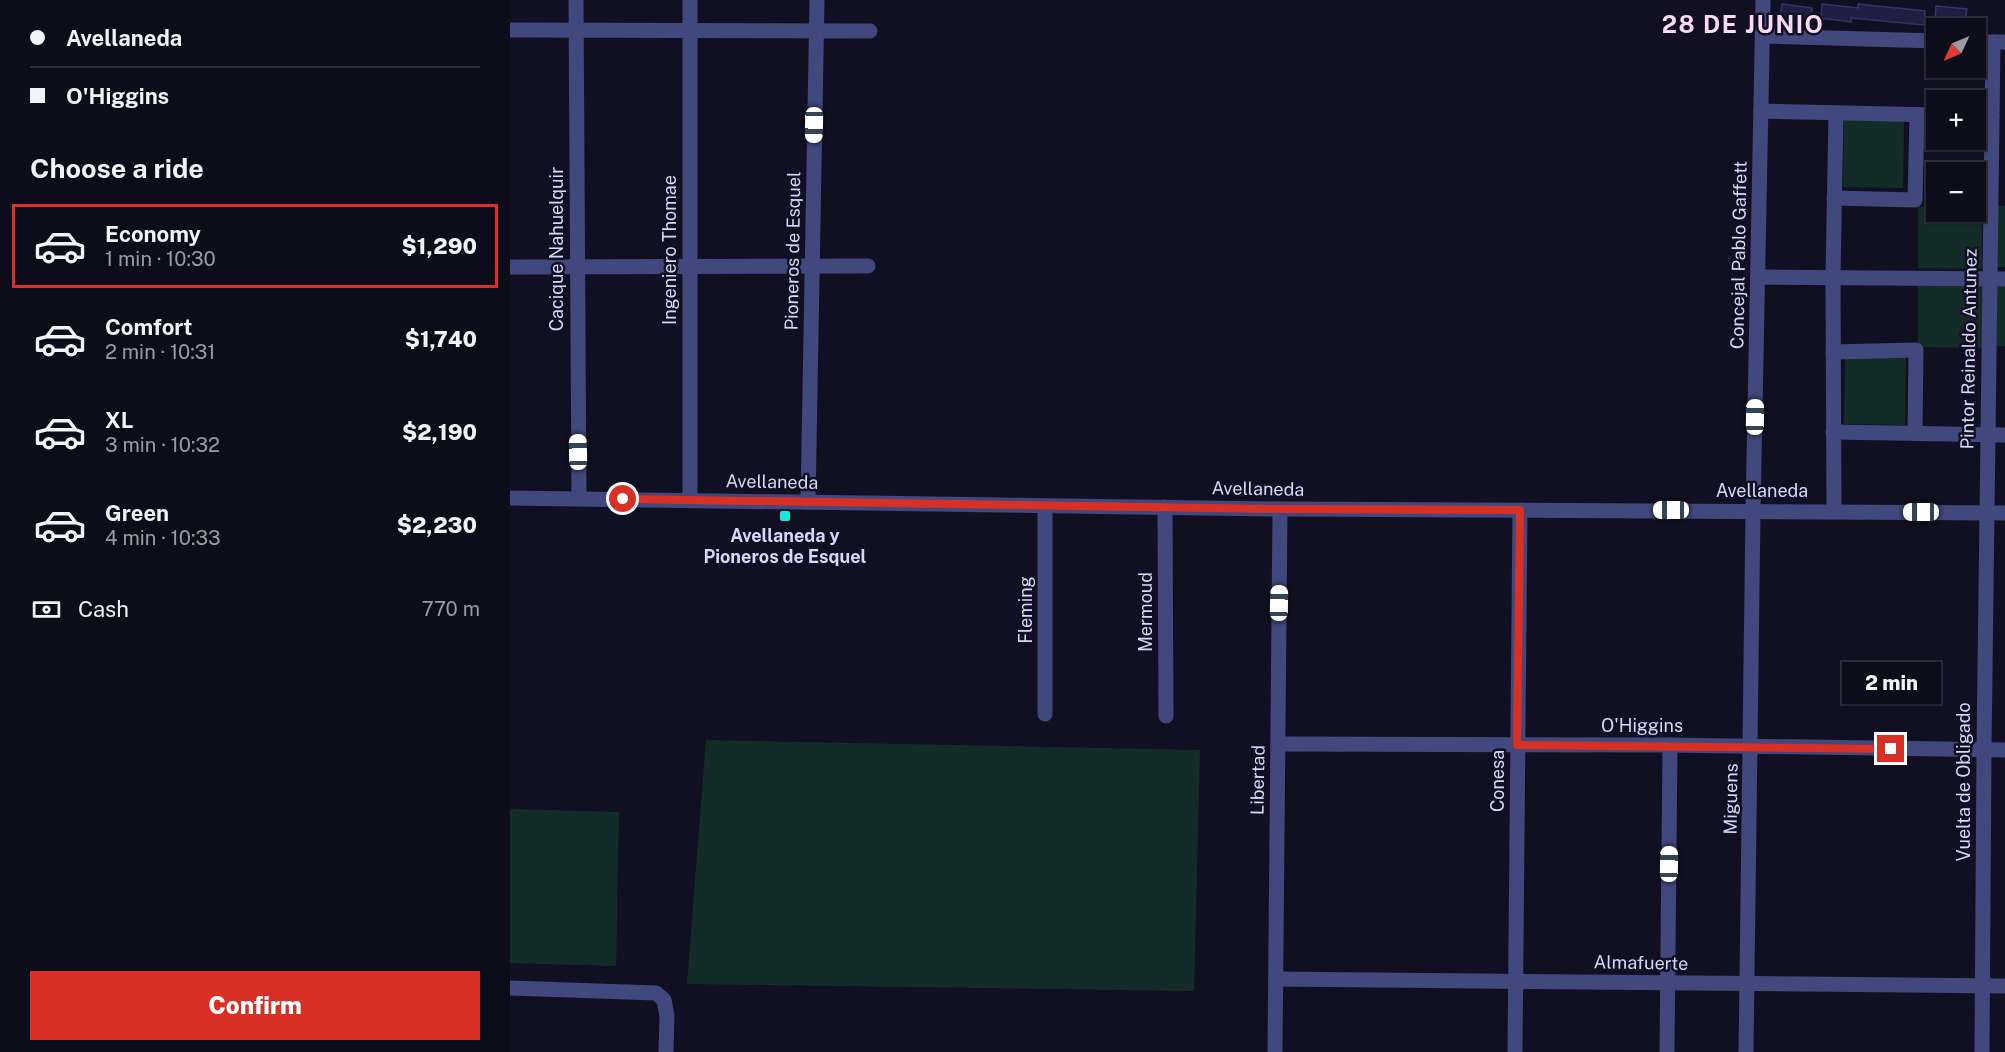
<!DOCTYPE html>
<html lang="en">
<head>
<meta charset="utf-8">
<style>
	body { margin:0; font-family:"Public Sans",sans-serif; background:#1b1a27; color:#f1f3f6; height:100vh; display:flex; flex-direction:column; font-size:22px; white-space:nowrap }
	* { box-sizing:border-box; margin:0 }
	p { font-size:20px; color:#9a9ba2 }
	.icon { flex:none; width:33px; height:33px; fill:none; stroke:currentColor; stroke-width:2; stroke-linecap:round; stroke-linejoin:round }
	.map { position:relative; flex:1; overflow:hidden }
	.side { display:flex; flex-direction:column; background:#0d0c1a; width:510px }
	.side>* { flex:none }
	.banner { display:grid; align-content:center; height:132px; padding:0 30px; background:#0d0c1a }
	.needle { width:39px; rotate:226deg }
	.buttons { position:absolute; left:1416px; top:18px; display:grid; gap:12px }
	.buttons a { display:grid; place-items:center; width:60px; height:60px; border-radius:0px; background:#0d0c1a; box-shadow:0 2px 4px #0004,0 0 0 2px #2d2c39; font-size:30px }
	.end { position:absolute; width:27px; height:27px; margin:-14px; border:8px solid #d93025; background:#fff; box-shadow:0 0 0 3px #fff }
	.from { border-radius:50% }
	.bubble { position:absolute; height:42px; border-radius:0px; background:#0d0c1a; box-shadow:0 2px 4px #0004,0 0 0 2px #2d2c39; font-size:20px; font-weight:800; line-height:42px; text-align:center }
	.car { position:absolute; width:18px; height:36px; margin:-18px -9px; border-radius:8px; box-shadow:0 0 4px 2px #0007; background:linear-gradient(#fff 24%,#345 0 40%,#fff 0 76%,#345 0 86%,#fff 0) }
	.banner b { display:flex; align-items:center; gap:21px; height:57px; font-size:22px }
	.banner b+b { border-top:2px solid #2d2c39 }
	.banner i { width:15px; height:15px; background:#f1f3f6 }
	ul { padding:0; list-style:none }
	li { display:flex; align-items:center; gap:18px; height:84px; margin:0 12px 9px; padding:0 18px; border:3px solid transparent; border-radius:0px }
	li div { flex:1 }
	li b { display:block; font-size:22px }
	li em { font-style:normal; font-weight:800 }
	li.selected { border-color:#d93025 }
	li>.icon { width:54px; height:54px; stroke-width:1.5 }
	h2 { padding:0 30px; font-size:27px; line-height:72px }
	.pay { display:flex; align-items:center; gap:15px; height:66px; padding:0 30px; font-size:22px }
	.pay p { margin-inline-start:auto }
	.cta { display:flex; gap:12px; margin-top:auto; padding:12px 30px }
	.cta a { flex:1; height:69px; border-radius:0px; background:#d93025; color:#fff; font-size:24px; font-weight:800; line-height:69px; text-align:center }
	main { display:flex; flex:1; min-height:0 }
	.map>svg:first-child { display:block }
	.green { fill:#142c27 }
	.building { fill:#201e42; stroke:#35336b; stroke-width:1.5 }
	.lines { fill:none; stroke-linecap:round; stroke-linejoin:round }
	.minor { stroke:#40487d; stroke-width:15 }
	.route { stroke:#d93025; stroke-width:8 }
	.poi-dot { fill:#17e6d8; stroke:#111022; stroke-width:2 }
	.labels { text-anchor:middle; stroke-width:5; stroke-linejoin:round; paint-order:stroke }
	.street-label { font-size:18px; fill:#d6d8fb; stroke:#111022 }
	.poi-label { font-size:18px; font-weight:bold; fill:#d6d8fb; stroke:#111022 }
	.district-label { font-size:24px; font-weight:bold; letter-spacing:1.5px; fill:#fbd8f4; stroke:#111022 }
</style>
</head>
<body>
<main>
<section class="side">
<div class="banner">
<b><i class="from"></i>Avellaneda</b>
<b><i></i>O'Higgins</b>
</div>
<h2>Choose a ride</h2>
<ul>
<li class="selected"><svg class="icon" aria-label="car" viewBox="0 0 24 24"><path d="M5 17H2v-5l4-1 3-4h7l3 4 3 1v5h-3M9 17h6M6 11h13"/><circle cx="7" cy="17" r="2"/><circle cx="17" cy="17" r="2"/></svg><div><b>Economy</b><p>1 min · 10:30</p></div><em>$1,290</em></li>
<li><svg class="icon" aria-label="car" viewBox="0 0 24 24"><path d="M5 17H2v-5l4-1 3-4h7l3 4 3 1v5h-3M9 17h6M6 11h13"/><circle cx="7" cy="17" r="2"/><circle cx="17" cy="17" r="2"/></svg><div><b>Comfort</b><p>2 min · 10:31</p></div><em>$1,740</em></li>
<li><svg class="icon" aria-label="car" viewBox="0 0 24 24"><path d="M5 17H2v-5l4-1 3-4h7l3 4 3 1v5h-3M9 17h6M6 11h13"/><circle cx="7" cy="17" r="2"/><circle cx="17" cy="17" r="2"/></svg><div><b>XL</b><p>3 min · 10:32</p></div><em>$2,190</em></li>
<li><svg class="icon" aria-label="car" viewBox="0 0 24 24"><path d="M5 17H2v-5l4-1 3-4h7l3 4 3 1v5h-3M9 17h6M6 11h13"/><circle cx="7" cy="17" r="2"/><circle cx="17" cy="17" r="2"/></svg><div><b>Green</b><p>4 min · 10:33</p></div><em>$2,230</em></li>
</ul>
<div class="pay"><svg class="icon" aria-label="cash" viewBox="0 0 24 24"><path d="M3 7h18v10H3z"/><circle cx="12" cy="12" r="2"/></svg>Cash<p>770 m</p></div>
<div class="cta"><a>Confirm</a></div>
</section>
<div class="map">
<svg width="1495" height="1052" viewBox="0 0 1495 1052">
	<rect width="100%" height="100%" fill="#111022"/>
	<!-- green -->
	<g class="green">
		<polygon points="1334,119 1394,120 1393,188 1333,187"/>
		<rect x="1487" y="206" width="8" height="61"/>
		<polygon points="1408,207 1426,207 1426,212 1466,212 1466,207 1472,207 1472,269 1408,268"/>
		<rect x="1487" y="285" width="8" height="61"/>
		<polygon points="1408,286 1473,286 1473,348 1408,347"/>
		<polygon points="1335,356 1396,357 1395,425 1334,424"/>
		<polygon points="196,740 690,750 684,991 177,984"/>
		<polygon points="0,809 109,812 106,966 0,963"/>
	</g>
	<!-- building -->
	<g class="building">
		<polygon points="1272,4 1302,8 1301,22 1270,18"/>
		<polygon points="1312,4 1348,8 1348,4 1415,11 1414,25 1341,18 1341,22 1311,18"/>
		<polygon points="1426,6 1457,9 1455,23 1425,20"/>
	</g>
	<g class="lines">
		<!-- minor -->
		<g class="minor">
			<polyline points="66,0 69,498"/>
			<polyline points="180,0 180,500"/>
			<polyline points="0,30 360,31"/>
			<polyline points="1253,36 1426,41"/>
			<polyline points="1466,42 1495,42"/>
			<polyline points="1251,111 1426,115"/>
			<polyline points="1466,115 1482,116"/>
			<polyline points="1324,198 1405,200 1407,115"/>
			<polyline points="0,267 358,266"/>
			<polyline points="1248,277 1495,279"/>
			<polyline points="1323,352 1406,350 1405,433"/>
			<polyline points="1323,432 1495,435"/>
			<polyline points="0,498 770,509 1495,513"/>
			<polyline points="298,502 307,0"/>
			<polyline points="655,507 656,716"/>
			<polyline points="1324,511 1323,277 1326,113"/>
			<polyline points="535,714 535,506"/>
			<polyline points="768,744 1160,745 1495,750"/>
			<polyline points="766,979 1495,986"/>
			<polyline points="0,988 146,993 154,1000 157,1016 156,1052"/>
			<polyline points="765,1052 770,509"/>
			<polyline points="1005,1052 1010,510"/>
			<polyline points="1157,1052 1160,745"/>
			<polyline points="1236,1052 1243,511 1253,0"/>
			<polyline points="1472,1052 1474,749 1483,42"/>
		</g>
	</g>
	<g class="lines">
		<!-- route -->
		<polyline class="route" points="113,499 770,509 1010,510 1007,745 1381,749"/>
	</g>
	<!-- markers -->
	<rect class="poi-dot" x="269" y="510" width="12" height="12" rx="3"/>
	<g class="labels">
		<!-- street labels -->
		<g class="street-label">
			<text transform="translate(47 249) rotate(-90)" y="6">Cacique Nahuelquir</text>
			<text transform="translate(160 250) rotate(-90)" y="6">Ingeniero Thomae</text>
			<text transform="translate(283 251) rotate(-89)" y="6">Pioneros de Esquel</text>
			<text transform="translate(1229 255) rotate(-89)" y="6">Concejal Pablo Gaffett</text>
			<text transform="translate(1459 349) rotate(-89)" y="6">Pintor Reinaldo Antunez</text>
			<text transform="translate(262 482) rotate(1)" y="6">Avellaneda</text>
			<text transform="translate(748 489) rotate(1)" y="6">Avellaneda</text>
			<text x="1252" y="497">Avellaneda</text>
			<text transform="translate(516 610) rotate(-90)" y="6">Fleming</text>
			<text transform="translate(636 612) rotate(-90)" y="6">Mermoud</text>
			<text x="1132" y="732">O'Higgins</text>
			<text transform="translate(748 780) rotate(-89)" y="6">Libertad</text>
			<text transform="translate(988 781) rotate(-90)" y="6">Conesa</text>
			<text transform="translate(1454 782) rotate(-90)" y="6">Vuelta de Obligado</text>
			<text transform="translate(1221 799) rotate(-89)" y="6">Miguens</text>
			<text transform="translate(1131 963) rotate(1)" y="6">Almafuerte</text>
		</g>
		<!-- poi labels -->
		<g class="poi-label">
			<text x="275" y="542">Avellaneda y<tspan x="275" dy="21">Pioneros de Esquel</tspan></text>
		</g>
		<!-- district labels -->
		<g class="district-label">
			<text x="1233" y="33">28 DE JUNIO</text>
		</g>
	</g>
</svg>
<div class="buttons">
<a><svg class="needle" viewBox="-14 -14 28 28"><path d="M0-13l5 13h-10z" fill="#e53935"/><path d="M0 13l5-13h-10z" fill="#9a9ba2"/></svg></a>
<a>+</a>
<a>−</a>
</div>
<i class="end from" style="left:113px;top:499px"></i>
<i class="end" style="left:1381px;top:749px"></i>
<div class="bubble" style="left:1332px;top:662px;width:99px">2 min</div>
<i class="car" style="left:304px;top:125px;rotate:181deg"></i>
<i class="car" style="left:1245px;top:417px;rotate:1deg"></i>
<i class="car" style="left:68px;top:452px;rotate:359deg"></i>
<i class="car" style="left:1161px;top:510px;rotate:270deg"></i>
<i class="car" style="left:1411px;top:512px;rotate:270deg"></i>
<i class="car" style="left:769px;top:603px;rotate:1deg"></i>
<i class="car" style="left:1159px;top:864px;rotate:1deg"></i>
</div>
</main>
</body>
</html>
